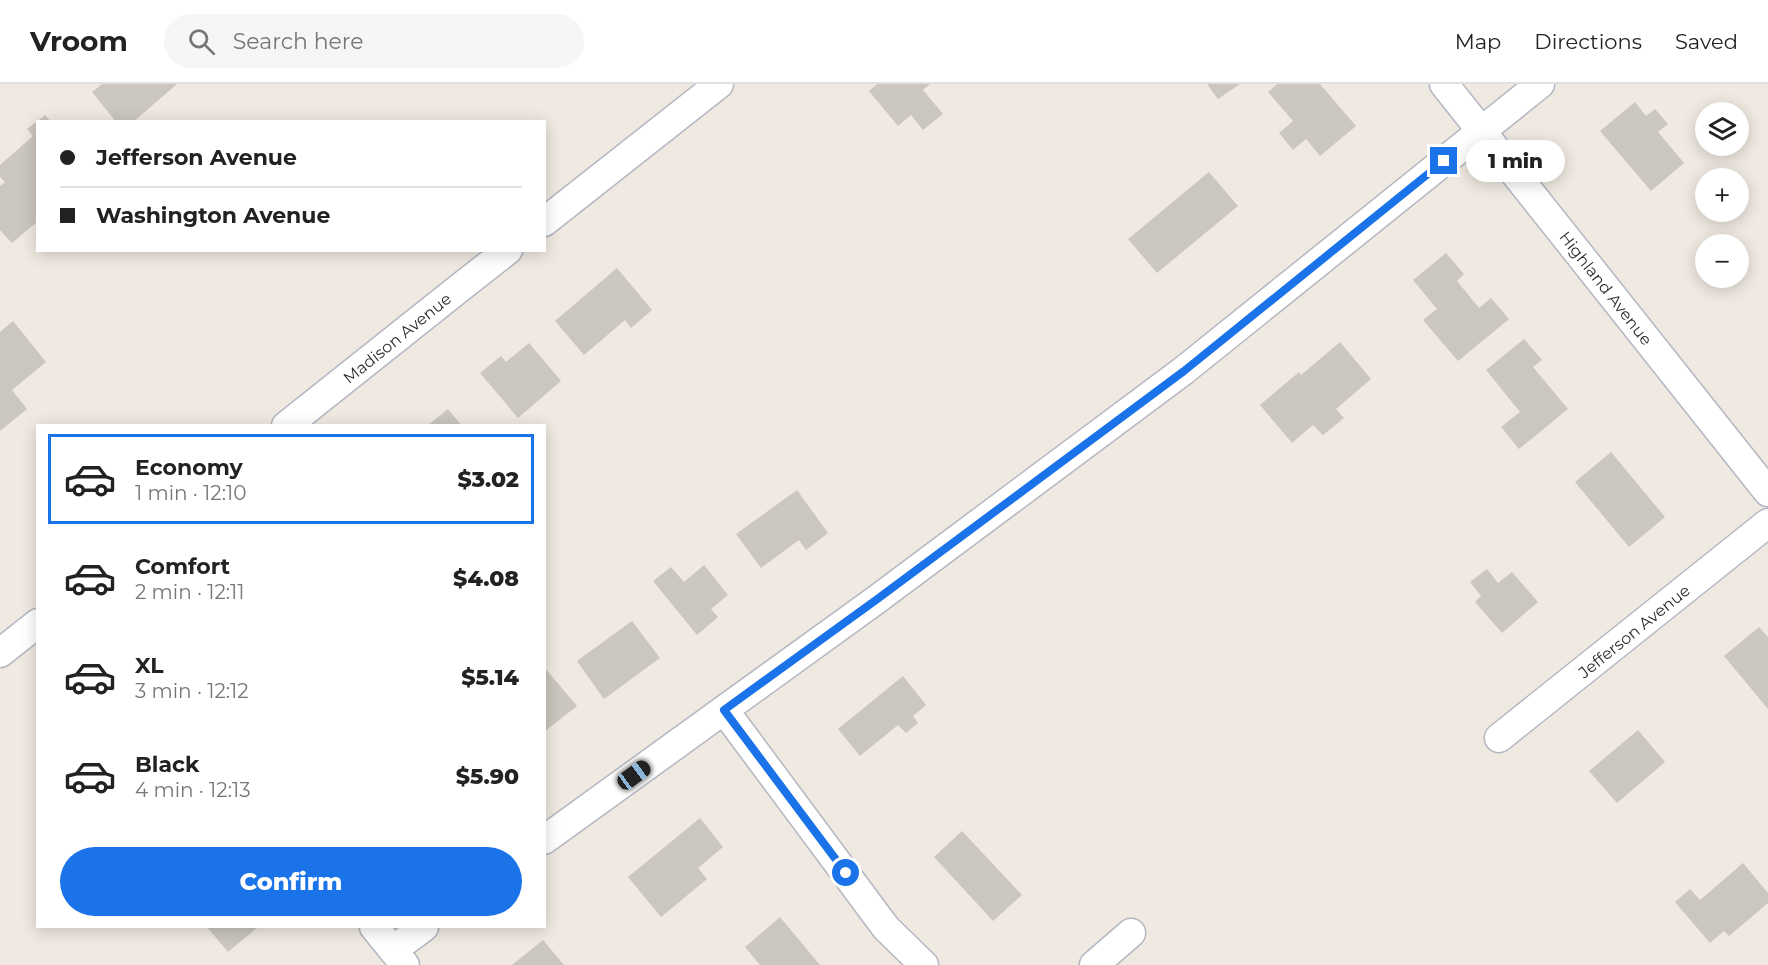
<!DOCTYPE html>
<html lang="en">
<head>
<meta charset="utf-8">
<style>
	body { margin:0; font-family:Montserrat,sans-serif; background:#f6f6f6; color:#222; height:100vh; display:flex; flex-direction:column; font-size:22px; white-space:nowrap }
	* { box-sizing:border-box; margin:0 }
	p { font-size:20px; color:#767676 }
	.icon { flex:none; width:33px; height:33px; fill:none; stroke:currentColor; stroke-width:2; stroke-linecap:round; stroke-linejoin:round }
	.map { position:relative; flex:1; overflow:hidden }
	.side { position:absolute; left:36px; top:340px; width:510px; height:504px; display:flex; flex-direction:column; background:#fff; border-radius:0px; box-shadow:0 3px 15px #0003 }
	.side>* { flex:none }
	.top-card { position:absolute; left:36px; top:36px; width:510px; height:132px; border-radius:0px; box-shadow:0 3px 15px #0003; display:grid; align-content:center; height:132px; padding:0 24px; background:#fff }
	.controls { position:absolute; left:1695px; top:18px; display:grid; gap:12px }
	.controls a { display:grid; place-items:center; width:54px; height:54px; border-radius:50%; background:#fff; box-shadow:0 3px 15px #0003; font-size:30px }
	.end { position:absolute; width:27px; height:27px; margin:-14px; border:8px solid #1a73e8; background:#fff; box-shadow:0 0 0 3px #fff }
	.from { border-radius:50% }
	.bubble { position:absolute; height:42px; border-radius:21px; background:#fff; box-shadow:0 3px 15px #0003; font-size:20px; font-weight:800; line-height:42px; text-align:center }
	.car { position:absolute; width:18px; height:36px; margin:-18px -9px; border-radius:8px; box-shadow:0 0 4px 2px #0007; background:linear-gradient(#222 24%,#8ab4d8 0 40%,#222 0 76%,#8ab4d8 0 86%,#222 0) }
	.top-card b { display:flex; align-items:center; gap:21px; height:57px; font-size:22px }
	.top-card b+b { border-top:2px solid #e0e0e0 }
	.top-card i { width:15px; height:15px; background:#222 }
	ul { padding:10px 0 0; list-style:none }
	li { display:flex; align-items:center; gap:18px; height:90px; margin:0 12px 9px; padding:0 12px; border:3px solid transparent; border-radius:0px }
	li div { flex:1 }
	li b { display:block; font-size:22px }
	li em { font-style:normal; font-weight:800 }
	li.on { border-color:#1a73e8 }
	li>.icon { width:54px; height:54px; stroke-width:1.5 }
	.button { display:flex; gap:12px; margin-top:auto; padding:12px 24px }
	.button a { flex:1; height:69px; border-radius:36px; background:#1a73e8; color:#fff; font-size:24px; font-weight:800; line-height:69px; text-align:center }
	header { display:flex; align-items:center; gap:36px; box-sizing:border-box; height:84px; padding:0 30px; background:#fff; border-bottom:2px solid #e0e0e0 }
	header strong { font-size:28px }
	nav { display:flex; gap:33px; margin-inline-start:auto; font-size:21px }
	.search { width:420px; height:54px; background:#f6f6f6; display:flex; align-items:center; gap:15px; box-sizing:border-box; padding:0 21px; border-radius:33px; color:#767676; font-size:22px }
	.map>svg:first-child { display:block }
	.building { fill:#cbc7bf }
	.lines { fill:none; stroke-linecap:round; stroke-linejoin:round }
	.street-casing { stroke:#b4b7c1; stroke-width:31 }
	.street { stroke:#fff; stroke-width:28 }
	.route { stroke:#1a73e8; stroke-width:8 }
	.labels { text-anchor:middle; stroke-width:6; stroke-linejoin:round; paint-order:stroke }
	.street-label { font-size:16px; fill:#2e2e2e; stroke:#fff }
</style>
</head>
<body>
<header>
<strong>Vroom</strong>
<div class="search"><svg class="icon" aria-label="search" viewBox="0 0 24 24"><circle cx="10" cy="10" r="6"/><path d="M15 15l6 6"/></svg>Search here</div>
<nav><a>Map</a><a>Directions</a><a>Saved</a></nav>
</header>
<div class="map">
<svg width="1768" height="881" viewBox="0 0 1768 881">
	<rect width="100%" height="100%" fill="#efe9e1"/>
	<!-- building -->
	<g class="building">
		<polygon points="102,0 177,0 133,38 116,38 92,8"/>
		<polygon points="877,0 930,0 923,6 943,30 923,46 911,31 898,42 869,7"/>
		<polygon points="1207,0 1240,0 1218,15"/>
		<polygon points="1277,0 1320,0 1356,42 1320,72 1306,55 1293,66 1279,49 1293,37 1268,8"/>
		<polygon points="1635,18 1646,32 1655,25 1668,40 1658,48 1684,79 1651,107 1600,47"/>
		<polygon points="45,31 51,38 38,38 38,137 12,159 0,146 0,102 5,98 0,93 0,81 33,52 27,45"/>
		<polygon points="1209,88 1238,122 1157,189 1128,155"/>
		<polygon points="1446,169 1464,190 1457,197 1479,224 1491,214 1509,235 1458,277 1423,236 1437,225 1413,196"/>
		<polygon points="617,184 652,226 631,244 625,236 584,271 555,237"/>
		<polygon points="13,237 46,278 12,306 27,325 0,347 0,248"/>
		<polygon points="1524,255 1542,276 1533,283 1568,325 1519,365 1501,343 1520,328 1486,286"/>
		<polygon points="1340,258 1371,295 1336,325 1344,334 1323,351 1313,341 1292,359 1260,321 1299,288 1301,291"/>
		<polygon points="529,259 561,297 518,334 480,289 501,272 506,278"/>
		<polygon points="448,325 462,342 427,342"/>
		<polygon points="1611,368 1665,433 1629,463 1575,398"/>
		<polygon points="797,406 828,449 806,466 799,456 761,484 736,450"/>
		<polygon points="704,481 728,511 711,525 718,533 697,551 653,497 671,483 684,498"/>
		<polygon points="1487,485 1498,499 1512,488 1538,518 1502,549 1475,518 1481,512 1470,498"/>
		<polygon points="632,537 660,574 604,615 577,577"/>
		<polygon points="1759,543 1768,553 1768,625 1724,572"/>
		<polygon points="544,583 577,622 544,648"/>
		<polygon points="903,592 926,621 913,632 918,639 906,649 898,641 860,672 838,645"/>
		<polygon points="1638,646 1665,678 1617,719 1589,687"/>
		<polygon points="700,734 723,763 698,784 707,795 661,833 628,793"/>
		<polygon points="962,747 1022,811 993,837 934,773"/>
		<polygon points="1743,779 1768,809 1768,819 1729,852 1724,847 1710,859 1675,818 1690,805 1700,816"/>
		<polygon points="780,833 820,881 760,881 745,863"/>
		<polygon points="207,843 258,843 228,868"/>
		<polygon points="543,856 564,881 512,881"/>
	</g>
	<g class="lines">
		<!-- street casing -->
		<g class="street-casing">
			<g id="street">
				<polyline points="1444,0 1768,408"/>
				<polyline points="544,138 719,0"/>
				<polyline points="286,342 462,202 508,166"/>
				<polyline points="0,569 38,539"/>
				<polyline points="724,626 886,844 924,881"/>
				<polyline points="1499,654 1768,439"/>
				<polyline points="544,756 876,516 1183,287 1540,0"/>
				<polyline points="374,843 405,881"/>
				<polyline points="393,866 424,843"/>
				<polyline points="1094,881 1131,849"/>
			</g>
		</g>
		<!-- street -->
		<use href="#street" class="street"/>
	</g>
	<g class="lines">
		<!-- route -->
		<polyline class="route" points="846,789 724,626 876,516 1184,287 1444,77"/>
	</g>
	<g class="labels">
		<!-- street labels -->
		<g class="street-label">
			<text transform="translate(1606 204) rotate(52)" y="6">Highland Avenue</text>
			<text transform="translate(397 254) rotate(-39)" y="6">Madison Avenue</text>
			<text transform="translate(1634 547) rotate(-39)" y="6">Jefferson Avenue</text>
		</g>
	</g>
</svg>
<div class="controls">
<a><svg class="icon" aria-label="layers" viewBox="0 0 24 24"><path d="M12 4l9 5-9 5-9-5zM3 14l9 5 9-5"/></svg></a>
<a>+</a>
<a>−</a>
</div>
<i class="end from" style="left:846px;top:789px"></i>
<i class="end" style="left:1444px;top:77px"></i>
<div class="bubble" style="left:1466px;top:56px;width:99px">1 min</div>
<i class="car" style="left:634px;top:691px;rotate:54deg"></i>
<div class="top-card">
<b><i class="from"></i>Jefferson Avenue</b>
<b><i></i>Washington Avenue</b>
</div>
<section class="side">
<ul>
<li class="on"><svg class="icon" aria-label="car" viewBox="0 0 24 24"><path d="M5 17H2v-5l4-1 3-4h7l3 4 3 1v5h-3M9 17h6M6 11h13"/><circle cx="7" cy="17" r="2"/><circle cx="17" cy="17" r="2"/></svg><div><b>Economy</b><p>1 min · 12:10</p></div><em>$3.02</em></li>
<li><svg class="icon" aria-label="car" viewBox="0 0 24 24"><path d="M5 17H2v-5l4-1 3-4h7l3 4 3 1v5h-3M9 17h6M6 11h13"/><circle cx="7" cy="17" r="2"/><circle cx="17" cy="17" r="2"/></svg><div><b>Comfort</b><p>2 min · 12:11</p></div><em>$4.08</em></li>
<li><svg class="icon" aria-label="car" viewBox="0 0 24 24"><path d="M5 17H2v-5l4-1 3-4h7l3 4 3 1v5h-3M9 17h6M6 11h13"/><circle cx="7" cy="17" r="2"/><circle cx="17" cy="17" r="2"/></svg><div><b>XL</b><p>3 min · 12:12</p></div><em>$5.14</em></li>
<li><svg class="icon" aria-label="car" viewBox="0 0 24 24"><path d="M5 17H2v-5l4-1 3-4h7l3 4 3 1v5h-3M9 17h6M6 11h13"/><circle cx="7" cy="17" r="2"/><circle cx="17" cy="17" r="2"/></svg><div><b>Black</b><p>4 min · 12:13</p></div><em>$5.90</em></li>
</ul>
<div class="button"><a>Confirm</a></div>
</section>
</div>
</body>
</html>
